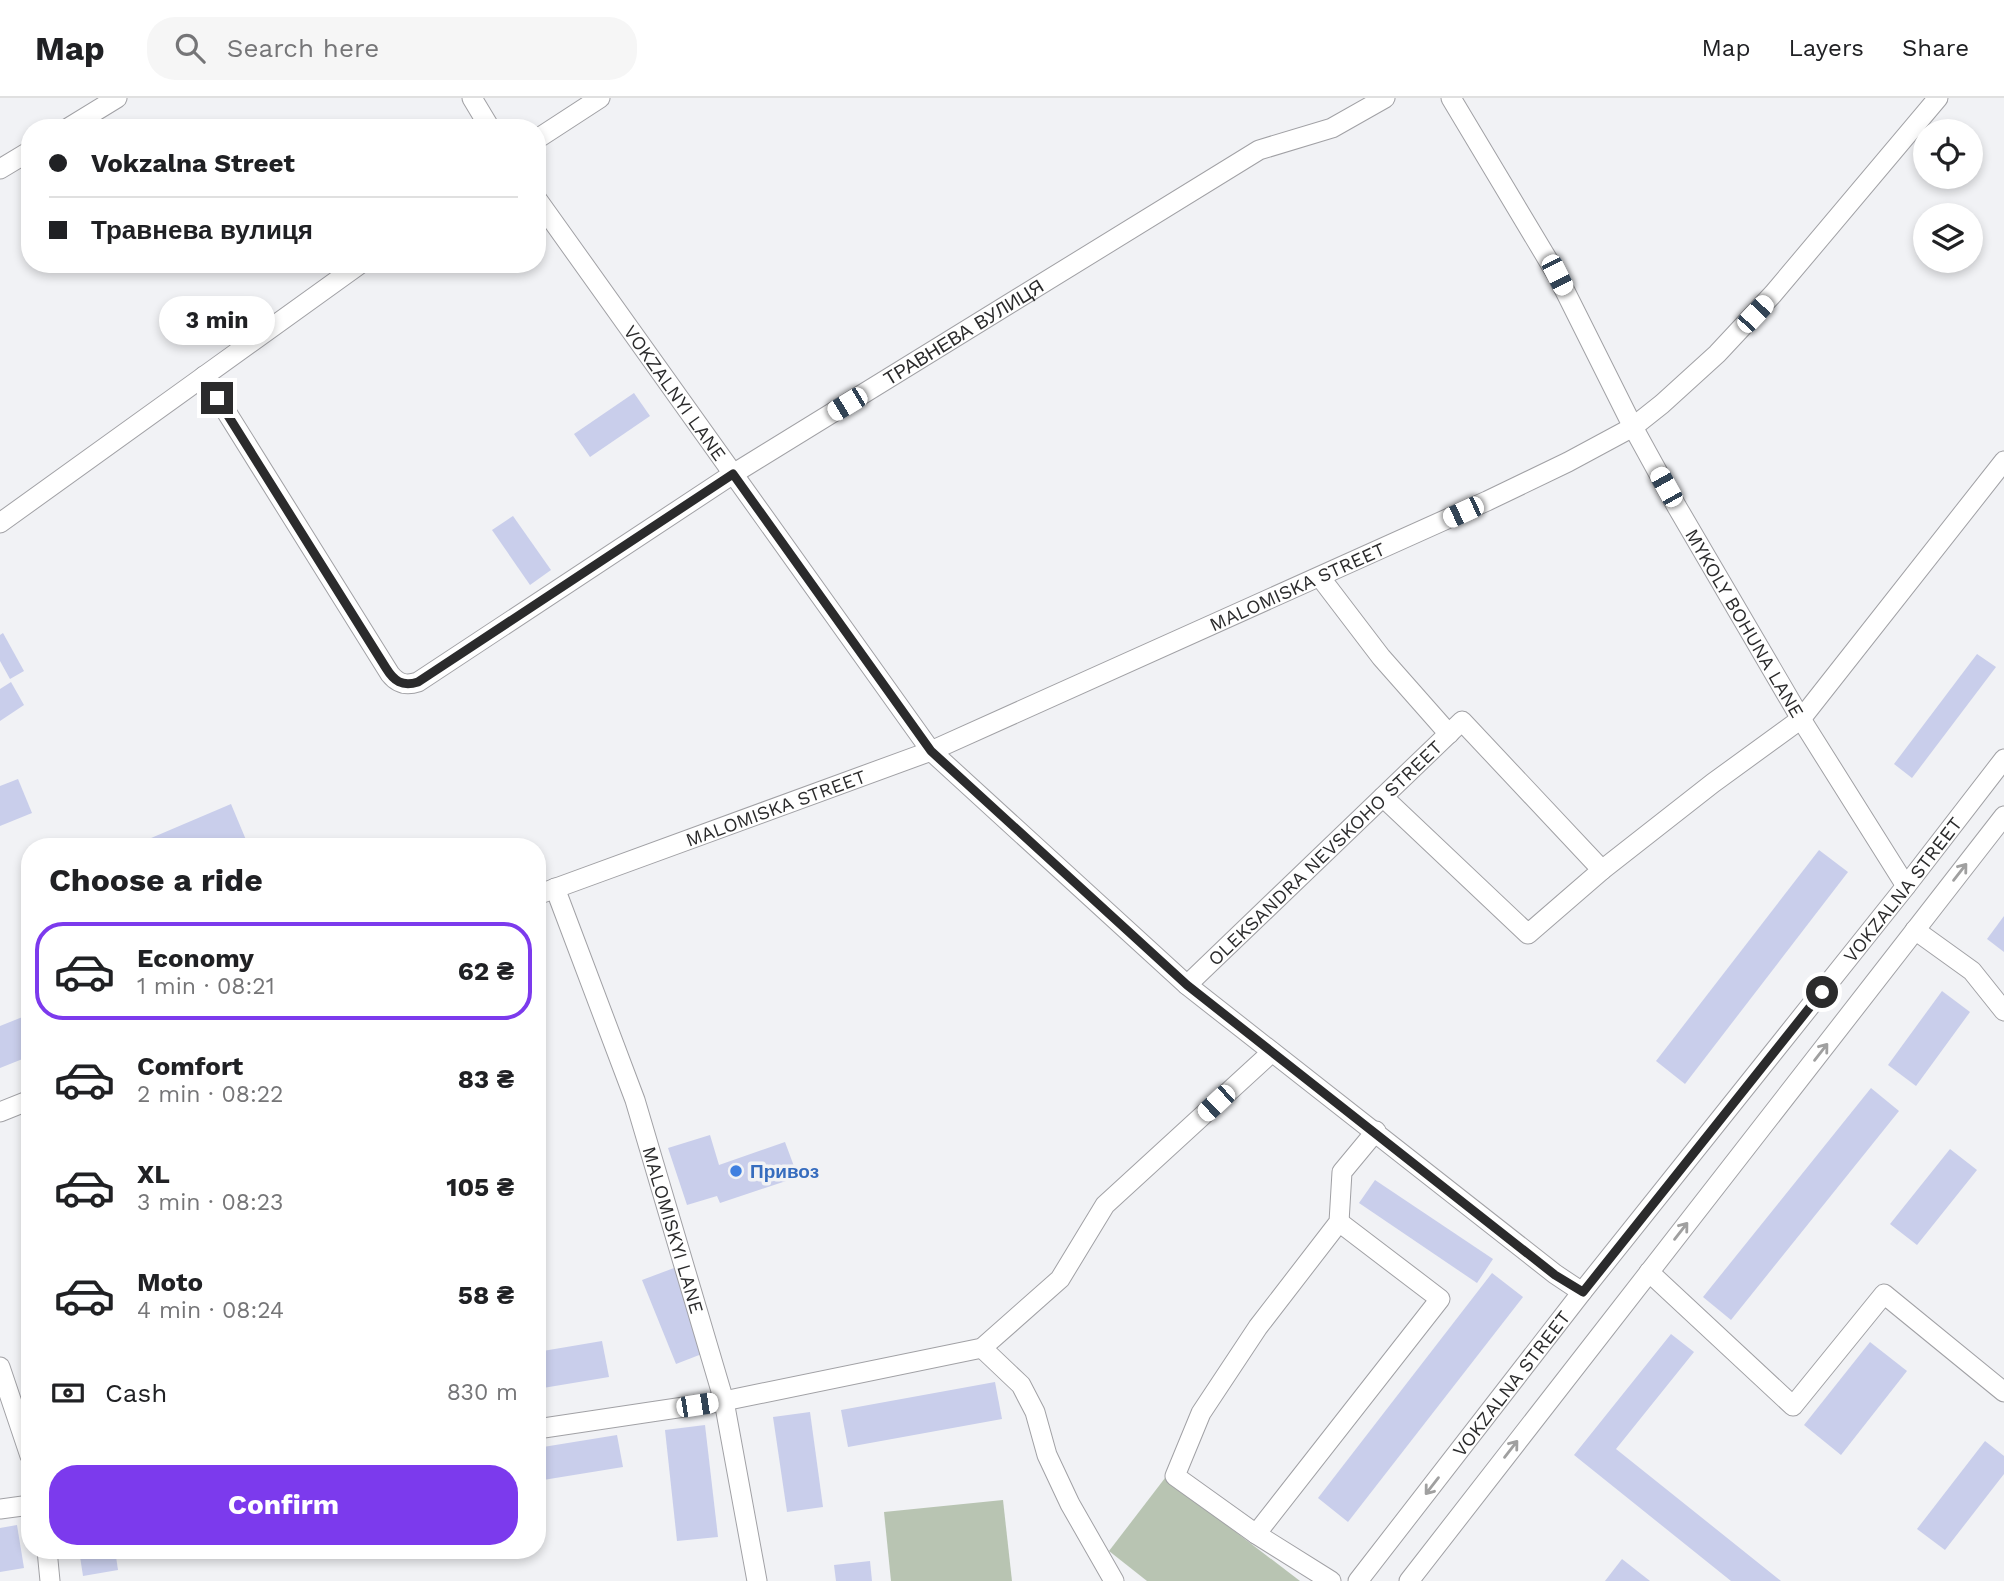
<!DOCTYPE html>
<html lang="en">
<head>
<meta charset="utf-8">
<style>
	body { margin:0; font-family:"Work Sans",sans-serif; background:#f6f6f6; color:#202124; height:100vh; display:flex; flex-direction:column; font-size:26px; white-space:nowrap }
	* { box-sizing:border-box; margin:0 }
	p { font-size:23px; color:#757577 }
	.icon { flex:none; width:38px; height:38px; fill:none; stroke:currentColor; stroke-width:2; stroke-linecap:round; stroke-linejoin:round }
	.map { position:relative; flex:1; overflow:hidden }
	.panel { position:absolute; left:21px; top:740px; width:525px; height:721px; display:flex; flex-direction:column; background:#fff; border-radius:28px; box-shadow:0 4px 10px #0003 }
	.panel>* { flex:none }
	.hud { position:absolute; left:21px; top:21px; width:525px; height:154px; border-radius:28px; box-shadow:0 4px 10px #0003; display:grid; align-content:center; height:154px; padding:0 28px; background:#fff }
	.tools { position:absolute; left:1913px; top:21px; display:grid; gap:14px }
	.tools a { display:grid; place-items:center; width:70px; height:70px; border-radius:50%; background:#fff; box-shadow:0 4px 10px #0003; font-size:35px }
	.end { position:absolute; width:32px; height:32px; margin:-16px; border:9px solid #2b2b2c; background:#fff; box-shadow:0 0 0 4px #fff }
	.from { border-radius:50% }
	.bubble { position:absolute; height:49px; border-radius:24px; background:#fff; box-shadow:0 4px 10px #0003; font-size:23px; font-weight:700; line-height:49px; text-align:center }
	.car { position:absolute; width:21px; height:42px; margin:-21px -10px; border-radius:9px; box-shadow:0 0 5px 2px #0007; background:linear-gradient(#fff 24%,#345 0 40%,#fff 0 76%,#345 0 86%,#fff 0) }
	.hud b { display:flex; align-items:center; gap:24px; height:66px; font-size:26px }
	.hud b+b { border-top:2px solid #e0e0e0 }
	.hud i { width:18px; height:18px; background:#202124 }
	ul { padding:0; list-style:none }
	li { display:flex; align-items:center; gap:21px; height:98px; margin:0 14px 10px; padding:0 14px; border:4px solid transparent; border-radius:28px }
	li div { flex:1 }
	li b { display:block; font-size:26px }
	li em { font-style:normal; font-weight:700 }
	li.current { border-color:#7c3aed }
	li>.icon { width:63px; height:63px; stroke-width:1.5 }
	h2 { padding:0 28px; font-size:32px; line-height:84px }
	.pay { display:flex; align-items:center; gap:18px; height:77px; padding:0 28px; font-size:26px }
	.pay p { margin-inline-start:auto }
	.button { display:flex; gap:14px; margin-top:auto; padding:14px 28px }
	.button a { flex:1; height:80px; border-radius:28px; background:#7c3aed; color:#fff; font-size:28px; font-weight:700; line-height:80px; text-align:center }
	header { display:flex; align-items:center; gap:42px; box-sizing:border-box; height:98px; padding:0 35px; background:#fff; border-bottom:2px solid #e0e0e0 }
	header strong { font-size:33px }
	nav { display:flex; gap:38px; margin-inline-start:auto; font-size:24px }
	.search { width:490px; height:63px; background:#f6f6f6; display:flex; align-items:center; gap:18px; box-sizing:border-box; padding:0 24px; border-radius:28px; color:#757577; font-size:26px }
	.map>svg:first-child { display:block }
	.green { fill:#b8c4b2 }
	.building { fill:#c9ceeb }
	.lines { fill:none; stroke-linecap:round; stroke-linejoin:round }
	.minor-casing { stroke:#a1a1a5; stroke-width:21 }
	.minor { stroke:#fff; stroke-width:19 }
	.oneway { stroke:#a0a0a0 }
	.route { stroke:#2b2b2c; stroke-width:9 }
	.shop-dot { fill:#3f7fe0; stroke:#f1f2f5; stroke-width:2.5 }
	.labels { text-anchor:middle; stroke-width:7; stroke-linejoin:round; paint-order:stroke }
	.street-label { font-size:19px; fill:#2b2b2c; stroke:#f1f2f5 }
	.shop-label { font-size:19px; font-weight:bold; fill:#366cbe; stroke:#f1f2f5; text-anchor:start }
</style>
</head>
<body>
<header>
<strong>Map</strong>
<div class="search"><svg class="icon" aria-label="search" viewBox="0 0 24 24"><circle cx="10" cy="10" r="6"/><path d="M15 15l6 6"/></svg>Search here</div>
<nav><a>Map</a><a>Layers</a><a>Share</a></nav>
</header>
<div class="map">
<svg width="2004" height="1483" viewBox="0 0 2004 1483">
	<rect width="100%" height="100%" fill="#f1f2f5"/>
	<!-- green -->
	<g class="green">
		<polygon points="1165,1380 1300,1483 1147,1483 1109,1453"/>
		<polygon points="1003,1402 1012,1483 891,1483 884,1414"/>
	</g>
	<!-- building -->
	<g class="building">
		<polygon points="634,295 650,318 590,359 574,336"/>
		<polygon points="513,418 551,472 530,487 492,432"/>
		<polygon points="3,535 24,573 10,581 0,563 0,537"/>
		<polygon points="1977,556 1996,569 1912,680 1894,666"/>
		<polygon points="11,584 24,607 0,623 0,591"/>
		<polygon points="18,681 32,715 0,728 0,688"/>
		<polygon points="231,706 249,749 130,749"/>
		<polygon points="1819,752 1848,774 1685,986 1656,963"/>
		<polygon points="2004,818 2004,854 1987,841"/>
		<polygon points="1942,893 1970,914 1916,988 1888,967"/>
		<polygon points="30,916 30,958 0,970 0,928"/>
		<polygon points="1871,990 1899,1013 1731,1222 1703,1199"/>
		<polygon points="710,1037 719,1067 785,1044 798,1079 720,1105 717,1098 687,1107 668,1050"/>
		<polygon points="1950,1051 1977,1072 1917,1147 1890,1126"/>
		<polygon points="1375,1082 1493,1161 1477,1185 1359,1105"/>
		<polygon points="674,1170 707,1254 676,1266 642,1182"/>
		<polygon points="1492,1175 1523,1199 1348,1424 1318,1400"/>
		<polygon points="1671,1236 1694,1254 1616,1351 1781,1483 1731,1483 1574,1357"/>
		<polygon points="602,1243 609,1279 537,1291 537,1254"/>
		<polygon points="1870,1244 1907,1273 1841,1357 1804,1327"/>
		<polygon points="995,1284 1002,1321 848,1349 841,1312"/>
		<polygon points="810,1314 823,1409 787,1414 773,1319"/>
		<polygon points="705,1327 718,1439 677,1443 665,1332"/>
		<polygon points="617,1337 623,1369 537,1383 537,1350"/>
		<polygon points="1985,1343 2004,1358 2004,1376 1945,1452 1917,1431"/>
		<polygon points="17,1427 24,1470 0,1474 0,1430"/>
		<polygon points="79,1452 115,1452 118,1472 83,1478"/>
		<polygon points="1622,1461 1650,1483 1605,1483"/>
		<polygon points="870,1463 872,1483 836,1483 834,1467"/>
	</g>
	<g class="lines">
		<!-- minor casing -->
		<g class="minor-casing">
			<g id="minor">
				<polyline points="472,0 490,30"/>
				<path id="s1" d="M1451 0 1557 177 1633 329 1677 409 1801 621 1906 788"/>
				<polyline points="68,30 117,0"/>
				<polyline points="537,41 600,0"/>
				<polyline points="0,71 30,53"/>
				<path id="s2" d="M537 101 931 653 1187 887 1555 1176 1582 1194"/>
				<path id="s3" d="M204 278 390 576C398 586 406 588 418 584L733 376 1259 52 1332 30 1385 0"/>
				<polyline points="0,425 360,166"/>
				<polyline points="1320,479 1381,559 1449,636"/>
				<polyline points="1383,699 1528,836 1602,772 1713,685 1801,621 2004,363"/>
				<path id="s4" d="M555 790 635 1002 724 1303 757 1483"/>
				<path id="s5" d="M537 797 931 653 1487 403 1568 364 1633 329 1662 306 1717 256 1773 196 1938 0"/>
				<polyline points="1915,832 1972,873 2004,913"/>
				<path id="s6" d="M1187 887 1462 623 1602 772"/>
				<polyline points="0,1014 30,1002"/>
				<polyline points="1649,1174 1793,1308 1884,1196 2004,1294"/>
				<polyline points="982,1250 1021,1287 1035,1314 1047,1357 1070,1406 1114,1483"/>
				<polyline points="0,1269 30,1358"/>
				<polyline points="537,1331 724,1303 982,1250 1060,1181 1105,1107 1272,954"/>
				<polyline points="0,1411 30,1407"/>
				<polyline points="1256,1436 1440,1201 1339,1124"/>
				<polyline points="47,1452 50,1483"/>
				<polyline points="1331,1483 1256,1436 1175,1378 1201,1315 1258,1229 1339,1124 1342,1074 1376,1033"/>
				<path id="s7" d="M1358 1483 1582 1194 1906 788 2004 661"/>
				<polyline points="1409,1483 2004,718"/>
			</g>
		</g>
		<!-- minor -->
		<use href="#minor" class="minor"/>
	</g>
	<!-- one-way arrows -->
	<defs><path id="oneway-shaft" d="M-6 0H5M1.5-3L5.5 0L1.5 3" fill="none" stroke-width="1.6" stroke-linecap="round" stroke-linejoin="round" transform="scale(1.75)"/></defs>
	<g class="oneway">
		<use href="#oneway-shaft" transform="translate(1960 774) rotate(-52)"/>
		<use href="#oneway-shaft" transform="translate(1821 954) rotate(-52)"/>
		<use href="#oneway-shaft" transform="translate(1681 1133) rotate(-52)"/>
		<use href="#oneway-shaft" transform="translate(1511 1351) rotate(-52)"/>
		<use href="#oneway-shaft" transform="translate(1432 1388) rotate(128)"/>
	</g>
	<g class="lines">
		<!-- route -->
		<path class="route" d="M217 300 386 570C394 583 402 589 418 584L733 376 931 653 1187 887 1555 1177 1583 1194 1822 894"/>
	</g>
	<!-- markers -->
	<circle class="shop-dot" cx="736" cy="1073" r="7"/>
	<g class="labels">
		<!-- street labels -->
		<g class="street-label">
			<text dy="7" stroke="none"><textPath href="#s3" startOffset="1031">ТРАВНЕВА ВУЛИЦЯ</textPath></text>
			<text dy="7" stroke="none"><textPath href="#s2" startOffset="238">VOKZALNYI LANE</textPath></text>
			<text dy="7" stroke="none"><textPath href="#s5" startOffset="821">MALOMISKA STREET</textPath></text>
			<text dy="7" stroke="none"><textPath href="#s1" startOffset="602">MYKOLY BOHUNA LANE</textPath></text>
			<text dy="7" stroke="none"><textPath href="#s5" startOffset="254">MALOMISKA STREET</textPath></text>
			<text dy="7" stroke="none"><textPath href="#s6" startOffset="191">OLEKSANDRA NEVSKOHO STREET</textPath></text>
			<text dy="7" stroke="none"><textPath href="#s7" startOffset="880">VOKZALNA STREET</textPath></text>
			<text dy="7" stroke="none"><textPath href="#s4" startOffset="362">MALOMISKYI LANE</textPath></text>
			<text dy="7" stroke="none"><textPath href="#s7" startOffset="250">VOKZALNA STREET</textPath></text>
		</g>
		<!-- shop labels -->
		<g class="shop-label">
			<text x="750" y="1080">Привоз</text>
		</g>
	</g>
</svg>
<div class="tools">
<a><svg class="icon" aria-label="locate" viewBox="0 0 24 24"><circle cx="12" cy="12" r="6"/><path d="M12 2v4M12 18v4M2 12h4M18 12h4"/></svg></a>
<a><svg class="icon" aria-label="layers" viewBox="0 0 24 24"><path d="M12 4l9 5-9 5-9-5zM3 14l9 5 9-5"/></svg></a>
</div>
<i class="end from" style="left:1822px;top:894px"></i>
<i class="end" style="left:217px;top:300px"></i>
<div class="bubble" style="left:159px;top:198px;width:116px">3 min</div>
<i class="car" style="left:1557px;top:177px;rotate:153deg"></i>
<i class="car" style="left:1755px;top:216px;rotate:43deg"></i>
<i class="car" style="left:847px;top:306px;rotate:239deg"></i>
<i class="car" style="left:1666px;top:389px;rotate:331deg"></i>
<i class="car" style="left:1463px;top:414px;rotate:245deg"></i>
<i class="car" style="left:1216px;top:1005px;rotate:227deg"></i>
<i class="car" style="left:697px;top:1307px;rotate:81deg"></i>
<div class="hud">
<b><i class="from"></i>Vokzalna Street</b>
<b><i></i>Травнева вулиця</b>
</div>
<section class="panel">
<h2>Choose a ride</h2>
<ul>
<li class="current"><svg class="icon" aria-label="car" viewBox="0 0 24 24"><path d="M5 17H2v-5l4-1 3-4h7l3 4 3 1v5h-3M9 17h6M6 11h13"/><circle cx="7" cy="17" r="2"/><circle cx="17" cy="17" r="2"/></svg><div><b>Economy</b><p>1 min · 08:21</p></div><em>62 ₴</em></li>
<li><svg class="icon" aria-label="car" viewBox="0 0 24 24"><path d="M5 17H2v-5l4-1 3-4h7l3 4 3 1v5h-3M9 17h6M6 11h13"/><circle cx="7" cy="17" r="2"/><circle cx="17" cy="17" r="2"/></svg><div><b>Comfort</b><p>2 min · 08:22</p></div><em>83 ₴</em></li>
<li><svg class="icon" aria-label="car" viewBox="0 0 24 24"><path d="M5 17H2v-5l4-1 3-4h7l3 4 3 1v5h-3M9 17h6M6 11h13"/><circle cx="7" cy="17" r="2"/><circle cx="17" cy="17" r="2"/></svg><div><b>XL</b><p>3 min · 08:23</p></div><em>105 ₴</em></li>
<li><svg class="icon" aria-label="car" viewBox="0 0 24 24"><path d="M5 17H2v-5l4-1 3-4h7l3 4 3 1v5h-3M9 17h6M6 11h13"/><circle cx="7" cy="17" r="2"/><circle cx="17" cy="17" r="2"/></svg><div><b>Moto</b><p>4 min · 08:24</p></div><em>58 ₴</em></li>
</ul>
<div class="pay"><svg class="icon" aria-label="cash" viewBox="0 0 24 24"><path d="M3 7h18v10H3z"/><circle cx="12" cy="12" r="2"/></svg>Cash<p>830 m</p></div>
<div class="button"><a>Confirm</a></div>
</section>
</div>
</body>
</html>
